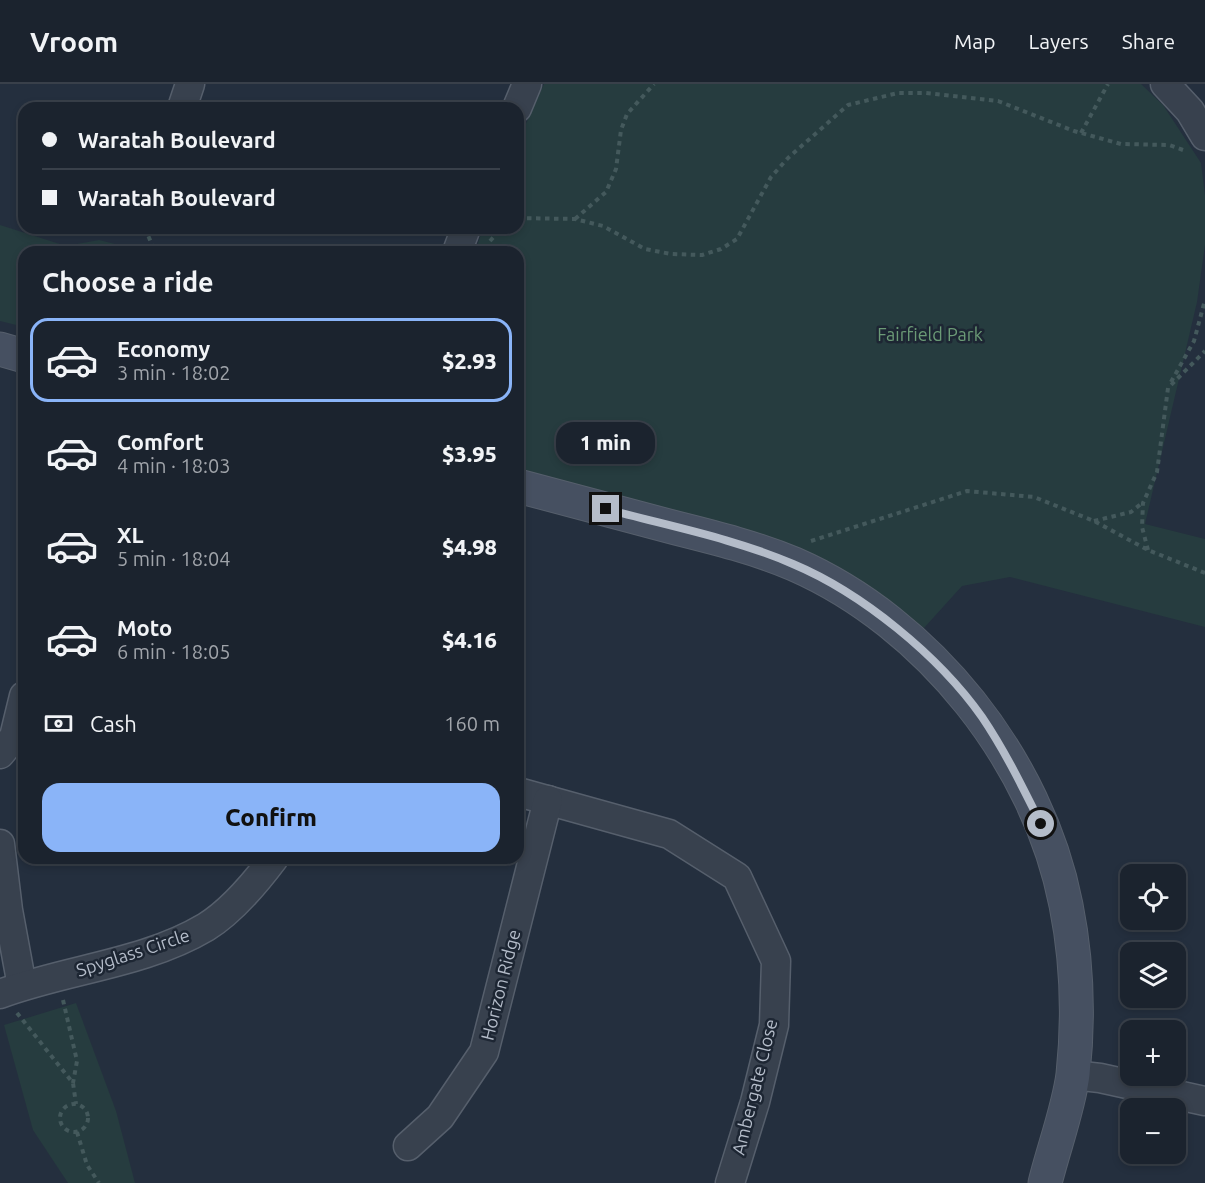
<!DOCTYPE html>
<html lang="en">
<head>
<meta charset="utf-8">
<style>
	body { margin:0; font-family:Ubuntu,sans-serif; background:#242b36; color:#f1f3f6; height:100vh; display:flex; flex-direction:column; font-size:22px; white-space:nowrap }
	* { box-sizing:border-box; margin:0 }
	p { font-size:20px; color:#a0a4aa }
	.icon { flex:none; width:33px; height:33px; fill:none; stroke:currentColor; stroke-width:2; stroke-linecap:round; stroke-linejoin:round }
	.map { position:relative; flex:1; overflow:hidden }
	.side { position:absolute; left:18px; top:162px; width:506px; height:618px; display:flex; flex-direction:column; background:#1b232e; border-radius:18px; box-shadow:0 3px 9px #0003,0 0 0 2px #39404a }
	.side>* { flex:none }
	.guide { position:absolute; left:18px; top:18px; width:506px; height:132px; border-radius:18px; box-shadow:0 3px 9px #0003,0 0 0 2px #39404a; display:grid; align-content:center; height:132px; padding:0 24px; background:#1b232e }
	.tools { position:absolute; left:1120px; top:780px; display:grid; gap:12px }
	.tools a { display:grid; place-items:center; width:66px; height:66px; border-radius:12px; background:#1b232e; box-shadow:0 3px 9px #0003,0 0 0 2px #39404a; font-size:30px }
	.end { position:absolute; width:27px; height:27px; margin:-14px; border:8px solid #b4bcc9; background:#111; box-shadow:0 0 0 3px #111 }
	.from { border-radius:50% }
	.bubble { position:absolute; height:42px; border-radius:18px; background:#1b232e; box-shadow:0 3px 9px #0003,0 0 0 2px #39404a; font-size:20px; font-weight:800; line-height:42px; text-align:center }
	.guide b { display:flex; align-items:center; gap:21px; height:57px; font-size:22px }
	.guide b+b { border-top:2px solid #39404a }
	.guide i { width:15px; height:15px; background:#f1f3f6 }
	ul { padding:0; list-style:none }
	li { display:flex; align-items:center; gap:18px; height:84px; margin:0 12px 9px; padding:0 12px; border:3px solid transparent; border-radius:18px }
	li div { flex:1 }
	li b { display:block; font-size:22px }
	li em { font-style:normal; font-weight:800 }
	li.current { border-color:#8ab4f8 }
	li>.icon { width:54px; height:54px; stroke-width:1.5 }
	h2 { padding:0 24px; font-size:27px; line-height:72px }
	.pay { display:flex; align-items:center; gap:15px; height:66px; padding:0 24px; font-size:22px }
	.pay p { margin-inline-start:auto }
	.action { display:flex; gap:12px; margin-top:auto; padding:12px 24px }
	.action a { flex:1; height:69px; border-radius:18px; background:#8ab4f8; color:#111; font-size:24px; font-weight:800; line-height:69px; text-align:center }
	header { display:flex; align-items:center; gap:36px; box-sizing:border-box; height:84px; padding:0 30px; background:#1b232e; border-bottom:2px solid #39404a }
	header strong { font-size:28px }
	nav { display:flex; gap:33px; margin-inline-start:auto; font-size:21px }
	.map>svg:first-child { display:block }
	.green { fill:#263c3f }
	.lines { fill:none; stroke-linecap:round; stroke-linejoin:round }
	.street-casing { stroke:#565f6c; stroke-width:31 }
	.secondary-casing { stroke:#565f6c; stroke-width:35 }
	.path { stroke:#44595c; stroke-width:4; stroke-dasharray:4.5 4.5; stroke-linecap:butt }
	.street { stroke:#38414e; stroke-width:28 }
	.secondary { stroke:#465061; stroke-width:33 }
	.route { stroke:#b4bcc9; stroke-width:8 }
	.labels { text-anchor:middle; stroke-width:5; stroke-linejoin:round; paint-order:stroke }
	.park-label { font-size:18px; fill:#6b9a76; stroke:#1d2633 }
	.street-label { font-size:18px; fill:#b4bcc9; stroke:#1d2633 }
</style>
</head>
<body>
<header>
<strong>Vroom</strong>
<nav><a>Map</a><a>Layers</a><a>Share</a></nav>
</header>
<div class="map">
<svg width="1205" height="1099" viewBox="0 0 1205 1099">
	<rect width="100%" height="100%" fill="#242f3e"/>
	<!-- green -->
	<g class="green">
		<polygon points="544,0 1141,0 1163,21 1201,79 1205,111 1205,161 1197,218 1145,440 1205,455 1205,543 1010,493 962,502 924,544 805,469 518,384 518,168 475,168 483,144 518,144 518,57"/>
		<polygon points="0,141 66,162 99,156 147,168 24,168 24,243 0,237"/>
		<polygon points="76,919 116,1027 135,1099 68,1099 33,1046 4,941"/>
	</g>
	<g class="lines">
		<!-- street casing -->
		<g class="street-casing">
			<g id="street">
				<polyline points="1165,0 1190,27 1205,52"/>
				<polyline points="182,24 190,0"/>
				<polyline points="517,24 527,0"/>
				<polyline points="457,168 466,144"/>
				<polyline points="0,670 14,653 24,612"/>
				<polyline points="518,708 669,750 737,793 776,877 774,941 755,1018 730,1099"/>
				<polyline points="0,760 8,826 22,902"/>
				<path d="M0 910C67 885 144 880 206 843 232 827 256 798 274 774"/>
				<polyline points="1073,991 1100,994 1205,1017"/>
				<polyline points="408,1062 440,1033 484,968 548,716"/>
			</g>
		</g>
		<!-- secondary casing -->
		<g class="secondary-casing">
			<g id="secondary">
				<polyline points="0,265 24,272"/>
				<path d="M518 402C570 416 623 430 676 444 716 454 756 464 794 480 929 539 1038 677 1066 821 1077 876 1079 934 1073 990 1069 1023 1053 1066 1045 1099"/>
			</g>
		</g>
		<!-- path -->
		<g class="path">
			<polyline points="1081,49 1108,0"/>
			<polyline points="518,134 575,135 603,142 645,165 671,170 702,171 721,165 737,155 771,93 788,74 848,21 898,9 926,9 998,17 1074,47 1121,60 1169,61 1183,66"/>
			<polyline points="575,135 606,108 616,85 621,46 627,30 654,0"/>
			<polyline points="145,144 155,168"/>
			<polyline points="490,157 502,144"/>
			<polyline points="1171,298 1194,257 1205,216"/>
			<polyline points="1094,437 1131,428 1142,419"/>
			<polyline points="811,457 967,407 1034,413 1094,437 1148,466 1205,489"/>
			<polyline points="1148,466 1142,443 1143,419 1157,388 1168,304 1205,267"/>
			<polyline points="63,916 77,977 73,999"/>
			<polyline points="17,929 73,999 76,1020"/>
			<circle cx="74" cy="1034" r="14"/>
			<polyline points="77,1048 87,1081 99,1099"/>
		</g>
		<!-- street -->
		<use href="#street" class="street"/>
		<!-- secondary -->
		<use href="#secondary" class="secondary"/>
	</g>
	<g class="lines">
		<!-- route -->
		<path class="route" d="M606 425C668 442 733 454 793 480 862 509 939 572 982 633 1005 667 1023 704 1041 740"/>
	</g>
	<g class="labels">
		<!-- park labels -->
		<g class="park-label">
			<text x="930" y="257">Fairfield Park</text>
		</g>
		<!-- street labels -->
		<g class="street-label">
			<text transform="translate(133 869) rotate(-18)" y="6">Spyglass Circle</text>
			<text transform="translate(501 901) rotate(-76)" y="6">Horizon Ridge</text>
			<text transform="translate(755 1003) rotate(-76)" y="6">Ambergate Close</text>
		</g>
	</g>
</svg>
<div class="tools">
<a><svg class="icon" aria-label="locate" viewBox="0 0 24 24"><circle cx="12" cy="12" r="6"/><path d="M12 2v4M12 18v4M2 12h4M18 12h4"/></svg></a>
<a><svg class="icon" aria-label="layers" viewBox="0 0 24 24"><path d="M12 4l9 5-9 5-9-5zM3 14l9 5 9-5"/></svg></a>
<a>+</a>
<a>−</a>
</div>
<i class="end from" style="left:1041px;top:740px"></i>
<i class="end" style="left:606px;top:425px"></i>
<div class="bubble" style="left:556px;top:338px;width:99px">1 min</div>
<div class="guide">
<b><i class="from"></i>Waratah Boulevard</b>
<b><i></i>Waratah Boulevard</b>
</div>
<section class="side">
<h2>Choose a ride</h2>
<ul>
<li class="current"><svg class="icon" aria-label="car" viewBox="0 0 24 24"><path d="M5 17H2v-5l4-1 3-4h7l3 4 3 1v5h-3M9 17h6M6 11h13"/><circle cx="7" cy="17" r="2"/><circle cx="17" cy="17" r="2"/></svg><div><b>Economy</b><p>3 min · 18:02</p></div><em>$2.93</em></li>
<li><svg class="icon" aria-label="car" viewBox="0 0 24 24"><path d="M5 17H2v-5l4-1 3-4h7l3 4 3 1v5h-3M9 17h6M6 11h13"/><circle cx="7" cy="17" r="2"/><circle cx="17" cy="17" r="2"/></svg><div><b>Comfort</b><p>4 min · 18:03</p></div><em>$3.95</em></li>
<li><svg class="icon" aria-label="car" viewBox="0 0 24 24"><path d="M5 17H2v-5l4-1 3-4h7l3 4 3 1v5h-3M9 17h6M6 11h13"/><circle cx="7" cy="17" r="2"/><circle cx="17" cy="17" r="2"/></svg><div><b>XL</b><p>5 min · 18:04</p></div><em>$4.98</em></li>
<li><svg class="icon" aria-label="car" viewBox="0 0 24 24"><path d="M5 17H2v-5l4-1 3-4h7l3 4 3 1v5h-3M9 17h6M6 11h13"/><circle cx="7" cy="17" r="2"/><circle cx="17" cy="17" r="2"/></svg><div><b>Moto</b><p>6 min · 18:05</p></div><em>$4.16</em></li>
</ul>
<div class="pay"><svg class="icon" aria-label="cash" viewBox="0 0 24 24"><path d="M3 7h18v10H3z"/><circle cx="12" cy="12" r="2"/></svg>Cash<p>160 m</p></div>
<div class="action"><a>Confirm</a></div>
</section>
</div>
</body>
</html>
